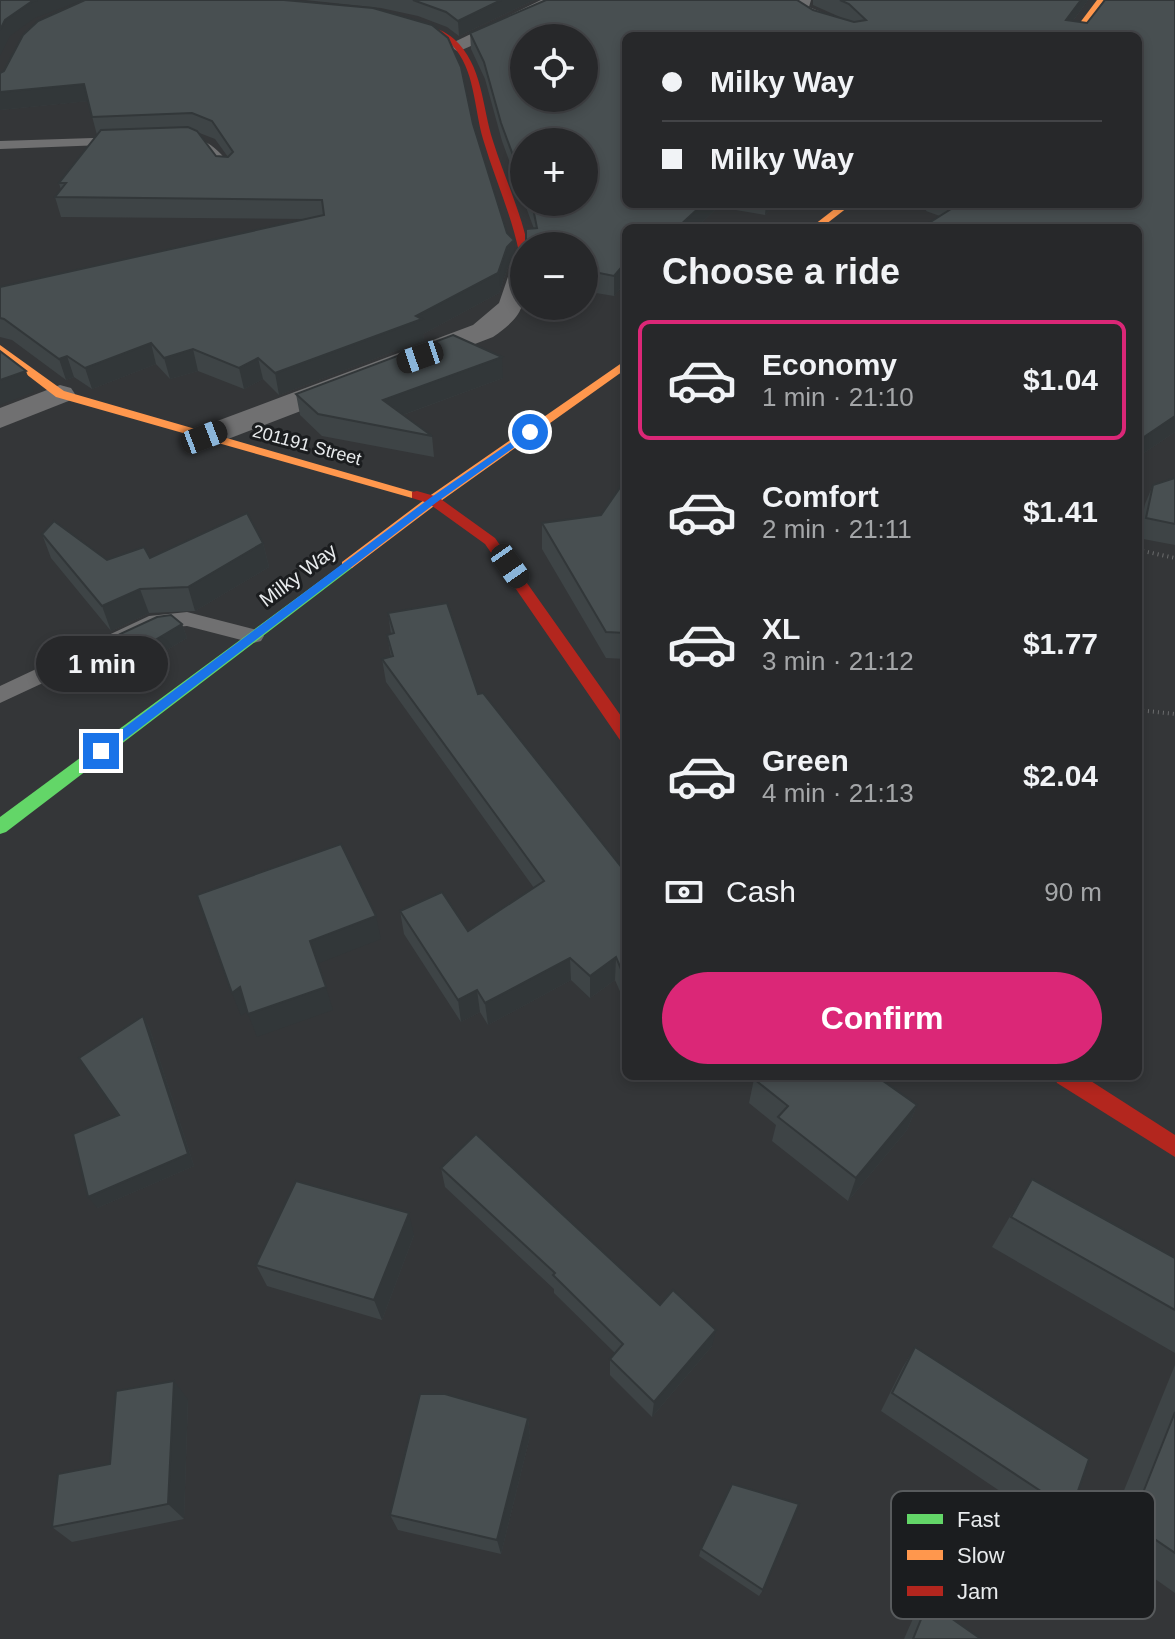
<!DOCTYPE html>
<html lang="en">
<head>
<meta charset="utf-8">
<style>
	body { margin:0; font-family:Arial,sans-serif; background:#2f3032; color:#f1f3f6; height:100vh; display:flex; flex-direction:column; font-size:30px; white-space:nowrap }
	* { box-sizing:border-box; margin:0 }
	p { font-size:26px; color:#a4a6a8 }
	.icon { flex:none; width:44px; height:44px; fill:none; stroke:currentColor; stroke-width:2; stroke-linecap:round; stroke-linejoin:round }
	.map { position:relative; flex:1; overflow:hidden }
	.details { position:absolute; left:622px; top:224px; width:520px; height:856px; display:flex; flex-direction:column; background:#27282a; border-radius:12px; box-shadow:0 4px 12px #0003,0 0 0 2px #434447 }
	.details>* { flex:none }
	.hud { position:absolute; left:622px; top:32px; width:520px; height:176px; border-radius:12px; box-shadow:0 4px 12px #0003,0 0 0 2px #434447; display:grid; align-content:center; height:176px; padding:0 40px; background:#27282a }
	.fabs { position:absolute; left:510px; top:24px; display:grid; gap:16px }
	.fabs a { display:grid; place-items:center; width:88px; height:88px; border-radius:50%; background:#27282a; box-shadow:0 4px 12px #0003,0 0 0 2px #434447; font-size:40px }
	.end { position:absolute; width:36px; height:36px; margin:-18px; border:10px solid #1a73e8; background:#fff; box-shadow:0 0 0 4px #fff }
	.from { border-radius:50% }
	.bubble { position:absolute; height:56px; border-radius:28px; background:#27282a; box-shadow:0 4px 12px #0003,0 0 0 2px #434447; font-size:26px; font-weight:800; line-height:56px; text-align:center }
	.car { position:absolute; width:24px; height:48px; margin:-24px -12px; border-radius:10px; box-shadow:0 0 6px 2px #0007; background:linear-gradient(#222 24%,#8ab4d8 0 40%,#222 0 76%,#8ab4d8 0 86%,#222 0) }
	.hud b { display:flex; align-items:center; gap:28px; height:76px; font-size:30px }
	.hud b+b { border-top:2px solid #434447 }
	.hud i { width:20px; height:20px; background:#f1f3f6 }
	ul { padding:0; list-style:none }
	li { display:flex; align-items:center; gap:24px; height:120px; margin:0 16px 12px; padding:0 24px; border:4px solid transparent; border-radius:12px }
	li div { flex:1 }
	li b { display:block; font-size:30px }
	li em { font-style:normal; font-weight:800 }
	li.selected { border-color:#db2777 }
	li>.icon { width:72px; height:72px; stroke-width:1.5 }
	h2 { padding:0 40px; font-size:36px; line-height:96px }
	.pay { display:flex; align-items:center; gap:20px; height:88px; padding:0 40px; font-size:30px }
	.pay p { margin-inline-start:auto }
	.action { display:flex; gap:16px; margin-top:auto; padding:16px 40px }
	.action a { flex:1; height:92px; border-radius:48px; background:#db2777; color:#fff; font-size:32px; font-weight:800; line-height:92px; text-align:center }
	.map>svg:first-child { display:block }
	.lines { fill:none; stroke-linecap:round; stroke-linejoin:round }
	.path { stroke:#6b6c6d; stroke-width:4; stroke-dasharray:1 4; stroke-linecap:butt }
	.lane { fill:#707071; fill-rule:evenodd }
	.street { fill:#707071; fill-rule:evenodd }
	.fast { fill:#63d668; fill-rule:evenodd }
	.slow { fill:#ff974d; fill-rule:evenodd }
	.jam { fill:#b3261e; fill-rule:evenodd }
	.wall { fill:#3e4446; fill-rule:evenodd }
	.shaded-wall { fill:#323739 }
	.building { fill:#484f51; stroke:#323739; stroke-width:2; fill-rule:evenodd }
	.route { fill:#1a73e8 }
	.labels { text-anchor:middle; stroke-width:6; stroke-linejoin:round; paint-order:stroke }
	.far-street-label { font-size:18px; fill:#e8ebed; stroke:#1b1d1f }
	.street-label { font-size:20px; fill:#e8ebed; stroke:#1b1d1f }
	.key { fill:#1b1d1f; stroke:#585b5d; stroke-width:2 }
	.key-label { font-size:22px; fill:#e8ebed }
</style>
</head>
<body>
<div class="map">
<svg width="1175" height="1639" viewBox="0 0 1175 1639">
	<rect width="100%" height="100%" fill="#343638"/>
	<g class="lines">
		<!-- path -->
		<g class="path">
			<polyline points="1138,550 1175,558"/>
			<polyline points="1138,710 1175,714"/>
		</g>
		<!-- lane -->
		<g class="lane">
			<path d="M171 133C201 134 217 146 234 170L222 173 200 147 167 140 165 137Z"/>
			<polygon points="124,137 129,138 129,144 0,149 0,141"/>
			<polygon points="187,612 261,631 264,636 261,641 253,643 187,626 161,628 0,703 0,686 149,616"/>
		</g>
		<!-- street -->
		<g class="street">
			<polygon points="541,0 561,0 542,15 464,49 457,51 448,45"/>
			<path d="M793 0H811L809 7 846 22 861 36C838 36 804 25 789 5Z"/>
			<path d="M524 260C524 301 530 312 493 337L215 444 204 446 193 444 188 437 193 430 473 325 499 303 511 268 515 263Z"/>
			<polygon points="60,385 71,388 75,394 71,400 0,428 0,408"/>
		</g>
		<!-- fast -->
		<polygon class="fast" points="347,561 354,565 352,568 6,832 0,834 0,817"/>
		<!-- slow -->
		<g class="slow">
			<polygon points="1097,0 1104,0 1078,36 1070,36"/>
			<polygon points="841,204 852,204 821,228 810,228"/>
			<polygon points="0,345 64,391 424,495 422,498 412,498 56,397 0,354"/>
			<polygon points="626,360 626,369 438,503 352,568 342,568 342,562 428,497"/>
		</g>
		<!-- jam -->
		<g class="jam">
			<path d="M391 18C412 22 437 24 454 39 483 65 482 107 493 141 504 176 520 210 528 246H524V255L519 252C511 213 494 177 483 139 474 108 475 69 452 45 436 28 410 26 388 22Z"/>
			<polygon points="417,491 438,497 495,538 626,723 626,742 620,740 485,544 428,503 412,498 412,492"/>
			<polygon points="1054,1076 1083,1076 1175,1135 1175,1157 1057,1083"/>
		</g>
	</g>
	<!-- wall -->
	<g class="wall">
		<polygon points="305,0 534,0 459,36 447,27 418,16 381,8"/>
		<path d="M546 0H797L813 10 849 21 813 5V0H1088L1073 21 1087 23 1105 0H1175V432L1138 457V228H921L940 216 926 211 928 204H1138V36H626V204H775L765 215 718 207 696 228H626V282L614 296 584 291V246H526V229H534L502 141 485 79 471 49 470 33ZM524 38H584V98H524ZM524 142H584V202H524Z"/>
		<path d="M0 73 473 124 515 260 508 267 499 293 423 334 424 340 279 395 263 379 244 389 198 371 170 379 156 364 92 389 74 377 66 380 12 340 0 337V287L306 219 61 217 55 197 61 190 59 183 97 135 88 101 0 110ZM197 132 215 139 228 157 216 156Z"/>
		<polygon points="503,378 403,415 432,436 434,457 322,436 300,415 296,394"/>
		<polygon points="1175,478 1175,545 1138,538 1145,504 1153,485"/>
		<polygon points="626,479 626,659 606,658 542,549 542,523 601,515"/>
		<polygon points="42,534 107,560 150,558 263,543 269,567 195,611 149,613 111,631 51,558"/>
		<polygon points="388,613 478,694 626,873 626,1005 615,980 590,998 571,980 488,1025 480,1012 461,1022 404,934 400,911 468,931 534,888 386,682 382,659 391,657 387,635 391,634"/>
		<polygon points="182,624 187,638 140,666 125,648 120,634"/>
		<polygon points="143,1016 150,1030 194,1166 97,1208 118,1115 79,1058"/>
		<polygon points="754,1079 917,1105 907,1130 848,1201 772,1141 776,1125 749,1103"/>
		<polygon points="441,1168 660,1305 712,1346 652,1417 610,1375 610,1359 615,1353 554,1293 554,1289 445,1187"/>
		<polygon points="1032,1179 1175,1258 1175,1353 992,1247"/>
		<polygon points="414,1235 382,1320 267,1286 256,1265"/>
		<polygon points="915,1347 1071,1511 1052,1526 881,1411 903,1367"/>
		<polygon points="1175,1365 1175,1593 1103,1542"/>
		<polygon points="188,1399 184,1519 72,1542 52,1527"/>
		<polygon points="528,1418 530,1436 501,1554 398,1530 390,1515"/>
		<polygon points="701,1549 763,1590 759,1596 699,1556"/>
		<polygon points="928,1602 981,1639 904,1639 915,1614"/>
	</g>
	<!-- shaded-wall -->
	<g class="shaded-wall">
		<polygon points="37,0 83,0 35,18 10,36 0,56 0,30 5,20 31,2"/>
		<polygon points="501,0 534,0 459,36 458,21"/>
		<polygon points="1081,0 1088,0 1062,36 1066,20"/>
		<polygon points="84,84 89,101 0,110 0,92"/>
		<polygon points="703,204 718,204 718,207 696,228 677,228"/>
		<polygon points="766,204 775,204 765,215"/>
		<polygon points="514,240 515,260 508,267 499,293 423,334 424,340 279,395 275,373 507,247"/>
		<polygon points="626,262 626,282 614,296 614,276"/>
		<polygon points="151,343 156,364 92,389 85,368"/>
		<polygon points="193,349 198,371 170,379 164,358"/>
		<polygon points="67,356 74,377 66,380 59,359"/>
		<polygon points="502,357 503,378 386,421 383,400"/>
		<polygon points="258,358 263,379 244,389 239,368"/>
		<polygon points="26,371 34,392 0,405 0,380"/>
		<polygon points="1175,416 1175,432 1138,457 1138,441"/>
		<polygon points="263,543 269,567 195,611 188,587"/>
		<polygon points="140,589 149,613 111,631 102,606"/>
		<polygon points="182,624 187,638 140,666 135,652"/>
		<polygon points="376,916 381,939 317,964 310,941"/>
		<polygon points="616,957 615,980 590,998 590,976"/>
		<polygon points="570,958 571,980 488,1025 485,1003"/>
		<polygon points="240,987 249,1010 241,1016 232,993"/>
		<polygon points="326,987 333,1010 257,1037 248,1014"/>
		<polygon points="477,990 480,1012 461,1022 458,1000"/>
		<polygon points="143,1016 150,1030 194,1166 97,1208 88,1197 188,1154"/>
		<polygon points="917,1105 907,1130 848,1201 856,1178"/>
		<polygon points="409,1213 414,1235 382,1320 374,1300"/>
		<polygon points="716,1330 712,1346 652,1417 654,1402"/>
		<polygon points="174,1381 188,1399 184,1519 168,1504"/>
		<polygon points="528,1418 530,1436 501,1554 497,1540"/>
	</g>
	<!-- building -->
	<g class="building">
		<polygon points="0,0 37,0 31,2 5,20 0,30"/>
		<polygon points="85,0 284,0 373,8 432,25 448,38 461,67 473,124 507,233 514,240 507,247 498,273 416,316 422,319 275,373 258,358 239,368 193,349 164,358 151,343 85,368 67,356 59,359 4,319 0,318 0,287 324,215 322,200 55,197 66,183 59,183 101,130 188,127 197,131 216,156 228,157 233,152 212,121 192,113 92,117 84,84 0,92 0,73 4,71 23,35 38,21"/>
		<polygon points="413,0 501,0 458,21 446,12"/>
		<path d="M546 0H797L813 10 854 22 866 20 849 4 840 0H1081L1066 20 1087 23 1105 0H1175V416L1138 441V228H921L959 204H1138V36H626V204H703L677 228H626V262L614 276 584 270V246H526V229L537 228 534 213 530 202H584V142H524V185L501 123 484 62 470 33ZM524 38H584V98H524Z"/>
		<polygon points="453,335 502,357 383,400 432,436 318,414 296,394"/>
		<polygon points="0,351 26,371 0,380"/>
		<polygon points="1175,478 1175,524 1146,518 1153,485"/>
		<polygon points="626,479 626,633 606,632 542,523 601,515"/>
		<polygon points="247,513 263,543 188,587 140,589 102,606 42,534 54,521 107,560 144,547 150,558"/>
		<polygon points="447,603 478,694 483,693 626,873 626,981 616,957 590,976 570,958 485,1003 477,990 458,1000 400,911 442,892 468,931 544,881 382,659 393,656 387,635 394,633 388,613"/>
		<polygon points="171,615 182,624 135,652 120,634 157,617"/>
		<polygon points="341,844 376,916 310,941 326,987 248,1014 240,987 232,993 197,895"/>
		<polygon points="143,1016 188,1154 88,1197 73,1134 119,1115 79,1058"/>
		<polygon points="756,1076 876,1076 917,1105 856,1178 778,1117 788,1106 754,1079"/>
		<polygon points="476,1134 660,1305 673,1290 716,1330 654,1402 610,1359 623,1344 553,1275 555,1273 441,1168"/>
		<polygon points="1032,1179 1175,1258 1175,1310 1011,1217"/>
		<polygon points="296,1181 409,1213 374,1300 256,1265"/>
		<polygon points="915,1347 1089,1459 1071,1511 892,1393"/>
		<polygon points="174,1381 168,1504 52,1527 58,1474 110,1464 116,1391"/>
		<polygon points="420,1394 445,1394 528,1418 497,1540 390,1515"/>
		<polygon points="1175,1412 1175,1553 1131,1523"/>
		<polygon points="732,1484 799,1504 763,1590 701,1549"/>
		<polygon points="928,1602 981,1639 913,1639"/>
	</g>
	<!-- route -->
	<polygon class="route" points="530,429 533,434 437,502 106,754 97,754 97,748 430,498"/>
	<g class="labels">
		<!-- far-street labels -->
		<g class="far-street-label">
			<text transform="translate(307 445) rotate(15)" y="6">201191 Street</text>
		</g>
		<!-- street labels -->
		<g class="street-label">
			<text transform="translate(298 575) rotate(-37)" y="7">Milky Way</text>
		</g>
	</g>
	<!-- legend -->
	<rect x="891" y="1491" width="264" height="128" rx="12" class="key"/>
	<rect x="907" y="1514" width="36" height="10" fill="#63d668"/>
	<rect x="907" y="1550" width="36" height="10" fill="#ff974d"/>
	<rect x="907" y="1586" width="36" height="10" fill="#b3261e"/>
	<g class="key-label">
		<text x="957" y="1527">Fast</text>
		<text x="957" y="1563">Slow</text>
		<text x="957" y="1599">Jam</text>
	</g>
</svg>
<div class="fabs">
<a><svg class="icon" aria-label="locate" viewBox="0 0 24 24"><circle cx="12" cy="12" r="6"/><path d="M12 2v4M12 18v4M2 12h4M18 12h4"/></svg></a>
<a>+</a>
<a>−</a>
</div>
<i class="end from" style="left:530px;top:432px"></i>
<i class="end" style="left:101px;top:751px"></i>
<div class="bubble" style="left:36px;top:636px;width:132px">1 min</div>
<i class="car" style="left:420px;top:357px;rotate:251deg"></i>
<i class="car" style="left:204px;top:437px;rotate:69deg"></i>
<i class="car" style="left:510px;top:566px;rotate:145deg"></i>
<div class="hud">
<b><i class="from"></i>Milky Way</b>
<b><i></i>Milky Way</b>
</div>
<section class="details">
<h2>Choose a ride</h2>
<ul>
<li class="selected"><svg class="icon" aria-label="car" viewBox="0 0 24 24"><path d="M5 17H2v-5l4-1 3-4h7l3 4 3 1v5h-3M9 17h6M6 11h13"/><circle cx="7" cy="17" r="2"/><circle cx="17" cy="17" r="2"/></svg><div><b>Economy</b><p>1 min · 21:10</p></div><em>$1.04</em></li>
<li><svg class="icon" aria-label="car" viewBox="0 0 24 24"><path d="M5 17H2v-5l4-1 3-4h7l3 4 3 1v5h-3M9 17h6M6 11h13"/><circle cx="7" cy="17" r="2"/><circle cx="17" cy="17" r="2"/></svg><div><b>Comfort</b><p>2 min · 21:11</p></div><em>$1.41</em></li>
<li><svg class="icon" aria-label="car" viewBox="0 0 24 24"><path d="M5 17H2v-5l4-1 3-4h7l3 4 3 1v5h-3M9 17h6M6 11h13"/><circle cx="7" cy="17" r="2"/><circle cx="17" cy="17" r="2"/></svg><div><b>XL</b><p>3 min · 21:12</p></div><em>$1.77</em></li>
<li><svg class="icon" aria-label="car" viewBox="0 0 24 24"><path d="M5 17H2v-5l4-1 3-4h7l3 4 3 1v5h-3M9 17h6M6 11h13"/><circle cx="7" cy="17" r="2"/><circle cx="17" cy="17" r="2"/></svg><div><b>Green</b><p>4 min · 21:13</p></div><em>$2.04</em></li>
</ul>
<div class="pay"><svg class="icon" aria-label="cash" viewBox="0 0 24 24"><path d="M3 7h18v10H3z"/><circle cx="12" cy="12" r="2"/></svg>Cash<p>90 m</p></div>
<div class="action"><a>Confirm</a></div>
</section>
</div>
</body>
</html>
